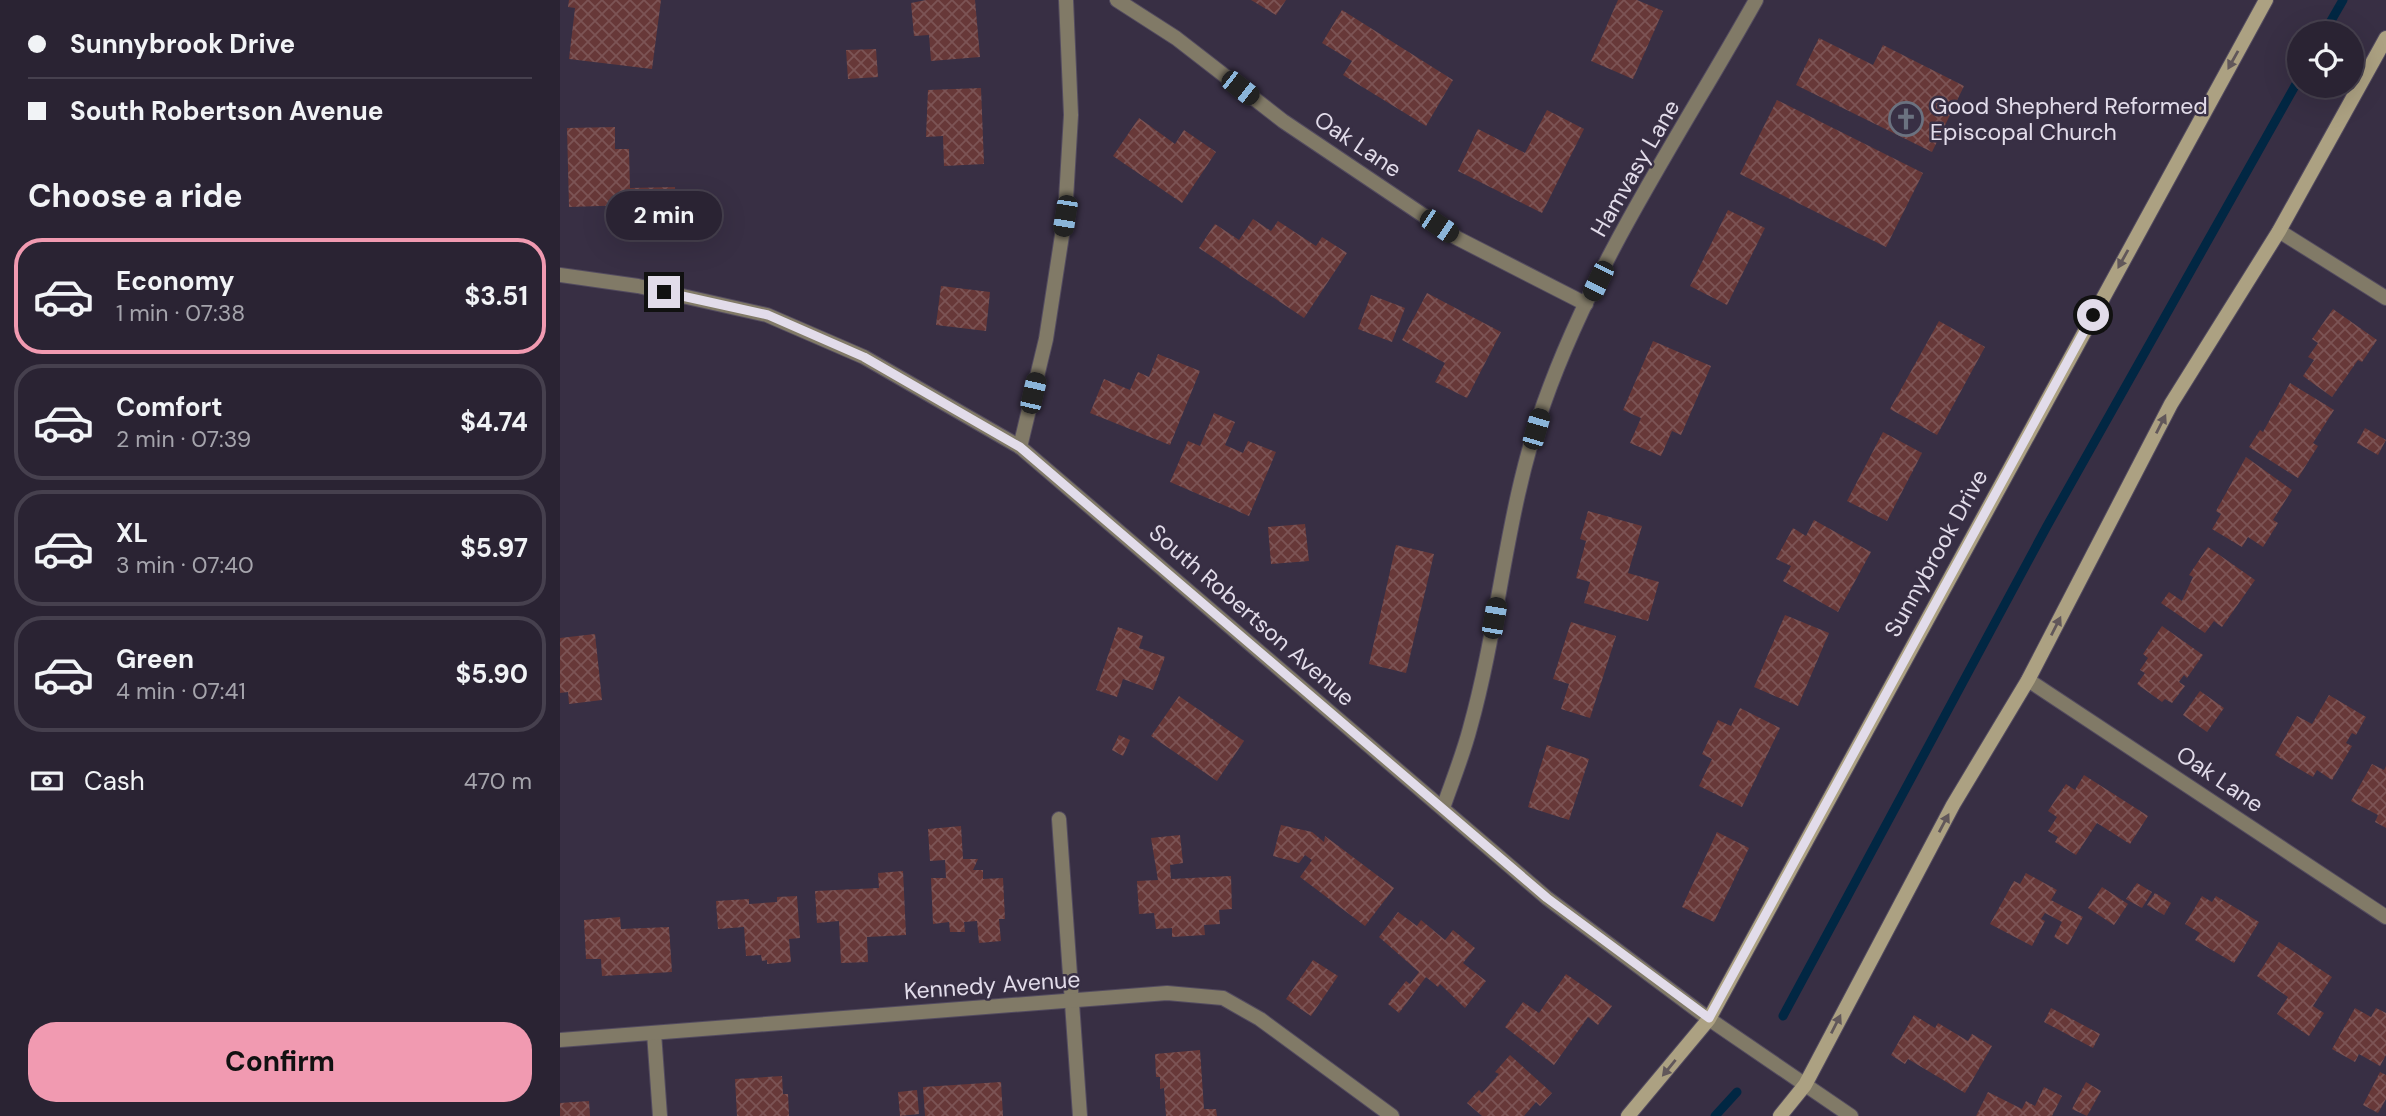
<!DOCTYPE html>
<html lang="en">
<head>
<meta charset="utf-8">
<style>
	body { margin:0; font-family:"DM Sans",sans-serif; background:#362f3f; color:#f1f3f6; height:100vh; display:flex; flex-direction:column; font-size:26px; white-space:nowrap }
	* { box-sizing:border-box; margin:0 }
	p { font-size:23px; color:#a5a4ac }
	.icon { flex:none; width:38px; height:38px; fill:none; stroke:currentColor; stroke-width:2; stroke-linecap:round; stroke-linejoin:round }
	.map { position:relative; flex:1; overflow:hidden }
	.drawer { display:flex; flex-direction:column; background:#2a2333; width:560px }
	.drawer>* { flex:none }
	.guide { display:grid; align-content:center; height:154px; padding:0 28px; background:#2a2333 }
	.fabs { position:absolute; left:1727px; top:21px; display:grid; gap:14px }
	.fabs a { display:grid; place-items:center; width:77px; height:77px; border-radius:50%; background:#2a2333; box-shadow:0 7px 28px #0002,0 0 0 2px #46404e; font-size:35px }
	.end { position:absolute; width:32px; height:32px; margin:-16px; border:9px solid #e2dcea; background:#111; box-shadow:0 0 0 4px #111 }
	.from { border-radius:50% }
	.bubble { position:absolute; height:49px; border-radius:24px; background:#2a2333; box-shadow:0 7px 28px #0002,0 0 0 2px #46404e; font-size:23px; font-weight:700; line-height:49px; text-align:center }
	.car { position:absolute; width:21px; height:42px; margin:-21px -10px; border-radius:9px; box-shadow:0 0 5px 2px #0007; background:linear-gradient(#222 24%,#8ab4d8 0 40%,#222 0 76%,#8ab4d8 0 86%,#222 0) }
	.guide b { display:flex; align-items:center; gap:24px; height:66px; font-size:26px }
	.guide b+b { border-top:2px solid #46404e }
	.guide i { width:18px; height:18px; background:#f1f3f6 }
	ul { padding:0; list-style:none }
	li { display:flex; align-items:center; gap:21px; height:116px; margin:0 14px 10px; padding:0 14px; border:4px solid #46404e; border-radius:28px }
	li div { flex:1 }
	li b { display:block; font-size:26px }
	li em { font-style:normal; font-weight:700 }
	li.selected { border-color:#f19ab1 }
	li>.icon { width:63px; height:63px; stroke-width:1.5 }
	h2 { padding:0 28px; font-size:32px; line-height:84px }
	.pay { display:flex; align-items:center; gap:18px; height:77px; padding:0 28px; font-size:26px }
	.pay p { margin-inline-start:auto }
	.cta { display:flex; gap:14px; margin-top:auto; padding:14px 28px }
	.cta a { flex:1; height:80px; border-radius:28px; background:#f19ab1; color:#111; font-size:28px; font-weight:700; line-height:80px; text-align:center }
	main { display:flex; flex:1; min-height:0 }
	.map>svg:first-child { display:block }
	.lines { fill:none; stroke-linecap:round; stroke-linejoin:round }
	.stream { stroke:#012743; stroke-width:9 }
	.building { fill:url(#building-cross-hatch) }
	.street-casing { stroke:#534b5f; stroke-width:16 }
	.secondary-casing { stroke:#534b5f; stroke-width:16 }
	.street { stroke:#817a67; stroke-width:14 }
	.secondary { stroke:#aca182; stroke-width:14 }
	.oneway { fill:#61575a }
	.route { stroke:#e2dcea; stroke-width:9 }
	.labels { text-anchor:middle; stroke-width:5; stroke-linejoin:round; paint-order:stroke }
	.poi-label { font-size:23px; fill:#e2dcea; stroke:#382f44; text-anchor:start }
	.street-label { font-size:23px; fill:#e2dcea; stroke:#382f44 }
</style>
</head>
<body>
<main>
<section class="drawer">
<div class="guide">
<b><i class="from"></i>Sunnybrook Drive</b>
<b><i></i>South Robertson Avenue</b>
</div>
<h2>Choose a ride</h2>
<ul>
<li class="selected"><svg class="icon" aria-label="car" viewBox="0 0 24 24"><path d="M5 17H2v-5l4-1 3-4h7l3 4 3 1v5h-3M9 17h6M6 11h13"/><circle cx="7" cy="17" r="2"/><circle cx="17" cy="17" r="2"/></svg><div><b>Economy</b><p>1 min · 07:38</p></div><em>$3.51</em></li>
<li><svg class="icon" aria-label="car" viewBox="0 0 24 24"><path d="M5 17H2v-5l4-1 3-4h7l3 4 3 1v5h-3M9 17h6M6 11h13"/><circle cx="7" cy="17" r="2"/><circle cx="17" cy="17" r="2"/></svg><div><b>Comfort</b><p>2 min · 07:39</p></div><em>$4.74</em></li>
<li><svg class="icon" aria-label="car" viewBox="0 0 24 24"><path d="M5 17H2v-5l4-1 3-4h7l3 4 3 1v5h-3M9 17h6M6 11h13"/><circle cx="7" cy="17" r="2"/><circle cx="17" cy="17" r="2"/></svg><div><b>XL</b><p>3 min · 07:40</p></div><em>$5.97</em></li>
<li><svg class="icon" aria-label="car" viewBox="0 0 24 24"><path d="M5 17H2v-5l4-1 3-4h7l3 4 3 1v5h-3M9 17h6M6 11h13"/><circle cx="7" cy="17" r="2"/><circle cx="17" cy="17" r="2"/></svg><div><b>Green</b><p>4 min · 07:41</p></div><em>$5.90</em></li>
</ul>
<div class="pay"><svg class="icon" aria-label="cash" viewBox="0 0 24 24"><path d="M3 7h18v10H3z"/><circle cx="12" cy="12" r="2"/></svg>Cash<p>470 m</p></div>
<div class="cta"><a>Confirm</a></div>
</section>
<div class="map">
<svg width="1826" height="1116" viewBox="0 0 1826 1116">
	<defs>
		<pattern id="building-cross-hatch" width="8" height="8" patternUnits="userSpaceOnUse" patternTransform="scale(1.75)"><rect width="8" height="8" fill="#673838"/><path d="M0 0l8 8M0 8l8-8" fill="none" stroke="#7c5455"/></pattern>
	</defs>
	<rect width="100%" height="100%" fill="#382f44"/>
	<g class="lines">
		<!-- stream -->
		<g class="stream">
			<polyline points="1764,33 1783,0"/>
			<polyline points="1223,1016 1487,526 1740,77"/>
			<polyline points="1155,1116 1177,1092"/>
		</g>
	</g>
	<!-- building -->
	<g class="building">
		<polygon points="9,0 101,0 92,69 9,59 15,8 8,7"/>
		<polygon points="366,0 415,0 420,57 371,61 369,35 354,36 351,3"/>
		<polygon points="691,0 726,0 716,15"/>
		<polygon points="1058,0 1077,0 1103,11 1073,79 1031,61"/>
		<polygon points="782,10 893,80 866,126 783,75 792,61 762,43"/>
		<polygon points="1259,38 1313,65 1323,45 1404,86 1372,152 1236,85"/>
		<polygon points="316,49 318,77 288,79 286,50"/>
		<polygon points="421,88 424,164 384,166 383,136 366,137 368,90"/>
		<polygon points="1217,100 1363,173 1326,247 1180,174"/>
		<polygon points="987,110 1024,129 982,213 898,171 918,129 965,153"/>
		<polygon points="579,118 615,144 624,130 656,152 622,203 553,156"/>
		<polygon points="55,127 55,149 69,149 70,188 115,187 116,225 71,226 71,205 9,207 7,128"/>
		<polygon points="1168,210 1205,228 1167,305 1130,286"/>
		<polygon points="693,219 711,231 718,221 756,246 762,237 787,253 744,318 639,248 655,224 679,240"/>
		<polygon points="381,286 430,292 426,331 376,325"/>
		<polygon points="867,293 941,332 907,398 875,382 885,363 842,340"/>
		<polygon points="811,295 845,308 832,342 798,329"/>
		<polygon points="1773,309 1817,340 1802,362 1798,360 1772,397 1743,376 1754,360 1748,357 1758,343 1752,339"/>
		<polygon points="1379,321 1425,347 1377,435 1330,409"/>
		<polygon points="1093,341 1151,366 1121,435 1112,431 1101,456 1070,443 1081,418 1063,410"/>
		<polygon points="598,354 640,371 610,445 530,413 544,379 570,390 578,372 589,377"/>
		<polygon points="1730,383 1774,410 1753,443 1758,446 1738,478 1689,447 1700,430 1703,432"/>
		<polygon points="654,413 675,422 665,445 683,453 688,441 716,452 689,516 610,482 628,441 640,446"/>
		<polygon points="1805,428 1826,440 1818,455 1797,443"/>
		<polygon points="1323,432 1362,453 1327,521 1287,501"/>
		<polygon points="1686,457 1732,490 1713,520 1718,523 1703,547 1688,537 1682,547 1652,529 1661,514 1656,511"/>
		<polygon points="1028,511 1082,526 1068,573 1099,582 1088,621 1024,603 1030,582 1016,578 1026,541 1020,539"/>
		<polygon points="1254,520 1311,552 1278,612 1223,581 1231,566 1216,559 1233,528 1246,536"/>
		<polygon points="745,524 749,561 711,564 708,527"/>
		<polygon points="836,545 874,554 846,673 809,664"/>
		<polygon points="1648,547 1695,580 1662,627 1654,621 1645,633 1601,603 1609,592 1622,601 1633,577 1629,575"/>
		<polygon points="1225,615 1269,633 1238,706 1194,687"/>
		<polygon points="1011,622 1056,636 1030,718 1001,709 1009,684 993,679"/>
		<polygon points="1602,626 1643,655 1627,678 1624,675 1619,682 1625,686 1612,703 1605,699 1602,702 1577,684 1585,673 1580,670 1588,658 1583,654"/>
		<polygon points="558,627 583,636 579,648 605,657 593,690 563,679 557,697 536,690"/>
		<polygon points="35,634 42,700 9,704 8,692 0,693 0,638"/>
		<polygon points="1640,691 1664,708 1647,732 1623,715"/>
		<polygon points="1769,695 1806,717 1796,735 1792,733 1786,743 1792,746 1772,780 1757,770 1753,777 1715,755 1737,716 1752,724"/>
		<polygon points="619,696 684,741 657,781 591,736"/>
		<polygon points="1180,708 1220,728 1182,807 1139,786 1152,759 1142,754 1158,720 1171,726"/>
		<polygon points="559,735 570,740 563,756 552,750"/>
		<polygon points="987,745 1029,759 1009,820 968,807"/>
		<polygon points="1812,764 1824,770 1826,766 1826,828 1815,822 1818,815 1791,801"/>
		<polygon points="1524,775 1588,816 1570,844 1537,823 1516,855 1495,842 1498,837 1488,831 1497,817 1488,811 1506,784 1515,790"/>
		<polygon points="721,825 752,832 764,842 765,836 834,888 805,926 740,877 752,860 745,855 739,863 713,856"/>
		<polygon points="401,826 403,859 418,859 413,870 423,870 423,879 443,878 445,919 439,919 441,941 419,943 417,921 404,922 405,932 390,932 389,922 373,924 371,878 386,878 385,860 370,861 368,829"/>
		<polygon points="1157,832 1189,848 1154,922 1122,907"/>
		<polygon points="620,835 623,863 610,865 611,879 671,876 672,909 659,910 660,924 644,925 645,935 612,937 612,928 596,929 594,913 579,914 577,881 598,880 591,838"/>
		<polygon points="343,871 346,935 307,937 308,962 281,963 279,921 257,923 255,891 319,888 318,873"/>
		<polygon points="1466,873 1497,890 1491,900 1523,917 1508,945 1494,937 1502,922 1485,913 1481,919 1485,921 1472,946 1430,924 1454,881 1460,884"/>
		<polygon points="1577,883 1592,892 1582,908 1566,899"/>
		<polygon points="1542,887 1568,904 1554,925 1528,908"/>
		<polygon points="1595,893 1611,903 1604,915 1587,905"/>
		<polygon points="237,896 240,938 229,939 231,962 207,964 207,960 202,961 201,955 186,956 184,927 158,929 156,901 189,899 189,904 217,902 217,897"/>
		<polygon points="1642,896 1652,902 1656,896 1699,922 1674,963 1635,940 1640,933 1625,924"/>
		<polygon points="838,912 857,926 861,920 885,940 893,930 915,948 903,963 926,981 905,1008 880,984 878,987 866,977 839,1013 828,1004 846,981 850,984 859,972 819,937"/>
		<polygon points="60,917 61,929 109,927 112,972 42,976 41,959 26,959 24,920"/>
		<polygon points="1719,942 1772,977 1753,1006 1764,1013 1749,1036 1717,1014 1728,997 1697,976"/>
		<polygon points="753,960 778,976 751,1016 726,999"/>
		<polygon points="1006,974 1052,1006 1038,1025 1028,1017 994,1065 945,1027 963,1002 979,1013"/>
		<polygon points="1491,1008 1540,1034 1533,1048 1484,1022"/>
		<polygon points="1795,1008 1811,1017 1816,1008 1826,1013 1826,1055 1820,1066 1799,1054 1795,1062 1772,1049"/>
		<polygon points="1354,1015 1375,1028 1378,1023 1408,1041 1412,1034 1432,1046 1405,1093 1348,1059 1345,1064 1331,1055"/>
		<polygon points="640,1050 644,1109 656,1109 657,1116 606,1116 604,1088 600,1089 600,1077 596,1077 595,1054"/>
		<polygon points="950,1055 992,1093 980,1106 976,1102 964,1116 922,1116 907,1103 919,1090 922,1093 939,1074 935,1072"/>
		<polygon points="1820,1072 1826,1075 1826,1099 1818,1113 1803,1105"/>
		<polygon points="222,1076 223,1094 228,1094 229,1116 177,1116 175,1079"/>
		<polygon points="441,1082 443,1116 365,1116 363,1087"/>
		<polygon points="1526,1082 1541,1091 1527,1116 1512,1109"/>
		<polygon points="1484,1087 1502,1096 1492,1116 1416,1116 1428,1092 1462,1109 1466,1101 1475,1106"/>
		<polygon points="357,1090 359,1114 340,1116 338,1092"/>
		<polygon points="29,1101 30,1116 0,1116 0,1103"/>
	</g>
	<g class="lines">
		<!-- street casing -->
		<g class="street-casing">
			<g id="street">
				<polyline points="557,0 616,38 723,121 897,238 1026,304"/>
				<polyline points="1719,231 1826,298"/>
				<polyline points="0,275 78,286 207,315 304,357 460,447 987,898 1149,1019 1291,1116"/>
				<polyline points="460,447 486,339 505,216 511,115 506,0"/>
				<polyline points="1468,680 1826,917"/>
				<path d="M883 808C892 782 903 755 910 728 940 621 946 508 984 403 1035 259 1122 132 1196 0"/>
				<polyline points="499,819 520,1116"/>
				<polyline points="94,1033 100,1116"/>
				<polyline points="0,1040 607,993 663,998 700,1019 832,1116"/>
			</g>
		</g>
		<!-- secondary casing -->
		<g class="secondary-casing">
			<g id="secondary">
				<polyline points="1068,1116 1149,1019 1706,0"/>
				<polyline points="1220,1116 1245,1085 1393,805 1468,680 1611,404 1719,231 1826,38"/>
			</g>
		</g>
		<!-- street -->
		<use href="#street" class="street"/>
		<!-- secondary -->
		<use href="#secondary" class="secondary"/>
	</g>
	<!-- one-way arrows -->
	<defs><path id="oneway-solid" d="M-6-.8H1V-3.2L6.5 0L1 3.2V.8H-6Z" transform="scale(1.75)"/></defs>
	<g class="oneway">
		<use href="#oneway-solid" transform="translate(1673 60) rotate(119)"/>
		<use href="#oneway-solid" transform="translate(1563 259) rotate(119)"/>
		<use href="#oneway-solid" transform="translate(1601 424) rotate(-63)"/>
		<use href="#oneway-solid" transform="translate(1496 626) rotate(-63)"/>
		<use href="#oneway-solid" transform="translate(1384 823) rotate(-62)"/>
		<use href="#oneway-solid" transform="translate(1276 1024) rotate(-63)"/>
		<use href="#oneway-solid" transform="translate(1109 1068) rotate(129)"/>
	</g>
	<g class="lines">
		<!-- route -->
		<polyline class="route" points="104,292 208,315 304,357 460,447 987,898 1149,1018 1533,315"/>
	</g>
	<!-- icons -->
	<defs>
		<g id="church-ring" transform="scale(1.75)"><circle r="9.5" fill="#382f44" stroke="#6b7280" stroke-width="1.5"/><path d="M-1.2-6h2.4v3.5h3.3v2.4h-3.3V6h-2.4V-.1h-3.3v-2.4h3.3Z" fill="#6b7280"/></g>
	</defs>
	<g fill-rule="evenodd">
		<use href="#church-ring" x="1346" y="119"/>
	</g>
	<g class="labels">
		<!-- poi labels -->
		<g class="poi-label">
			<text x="1370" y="114">Good Shepherd Reformed<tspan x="1370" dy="26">Episcopal Church</tspan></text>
		</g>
		<!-- street labels -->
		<g class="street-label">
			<text transform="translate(798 144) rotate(34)" y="8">Oak Lane</text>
			<text transform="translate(1075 168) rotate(-60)" y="8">Hamvasy Lane</text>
			<text transform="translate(1376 553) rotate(-61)" y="8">Sunnybrook Drive</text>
			<text transform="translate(692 615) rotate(41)" y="8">South Robertson Avenue</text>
			<text transform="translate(1660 779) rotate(34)" y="8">Oak Lane</text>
			<text transform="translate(432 985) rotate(-4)" y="8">Kennedy Avenue</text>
		</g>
	</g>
</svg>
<div class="fabs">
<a><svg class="icon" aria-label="locate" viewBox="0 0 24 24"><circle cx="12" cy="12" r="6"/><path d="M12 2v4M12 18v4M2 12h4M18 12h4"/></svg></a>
</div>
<i class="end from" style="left:1533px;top:315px"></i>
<i class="end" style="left:104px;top:292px"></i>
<div class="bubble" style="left:46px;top:191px;width:116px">2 min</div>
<i class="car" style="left:680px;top:88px;rotate:128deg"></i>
<i class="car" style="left:505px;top:216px;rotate:189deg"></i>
<i class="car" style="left:879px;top:226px;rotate:124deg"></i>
<i class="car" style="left:1038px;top:281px;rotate:206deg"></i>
<i class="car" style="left:473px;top:393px;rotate:13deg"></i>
<i class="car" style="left:976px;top:429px;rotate:16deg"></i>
<i class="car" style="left:934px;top:618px;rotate:10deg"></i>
</div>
</main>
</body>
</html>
